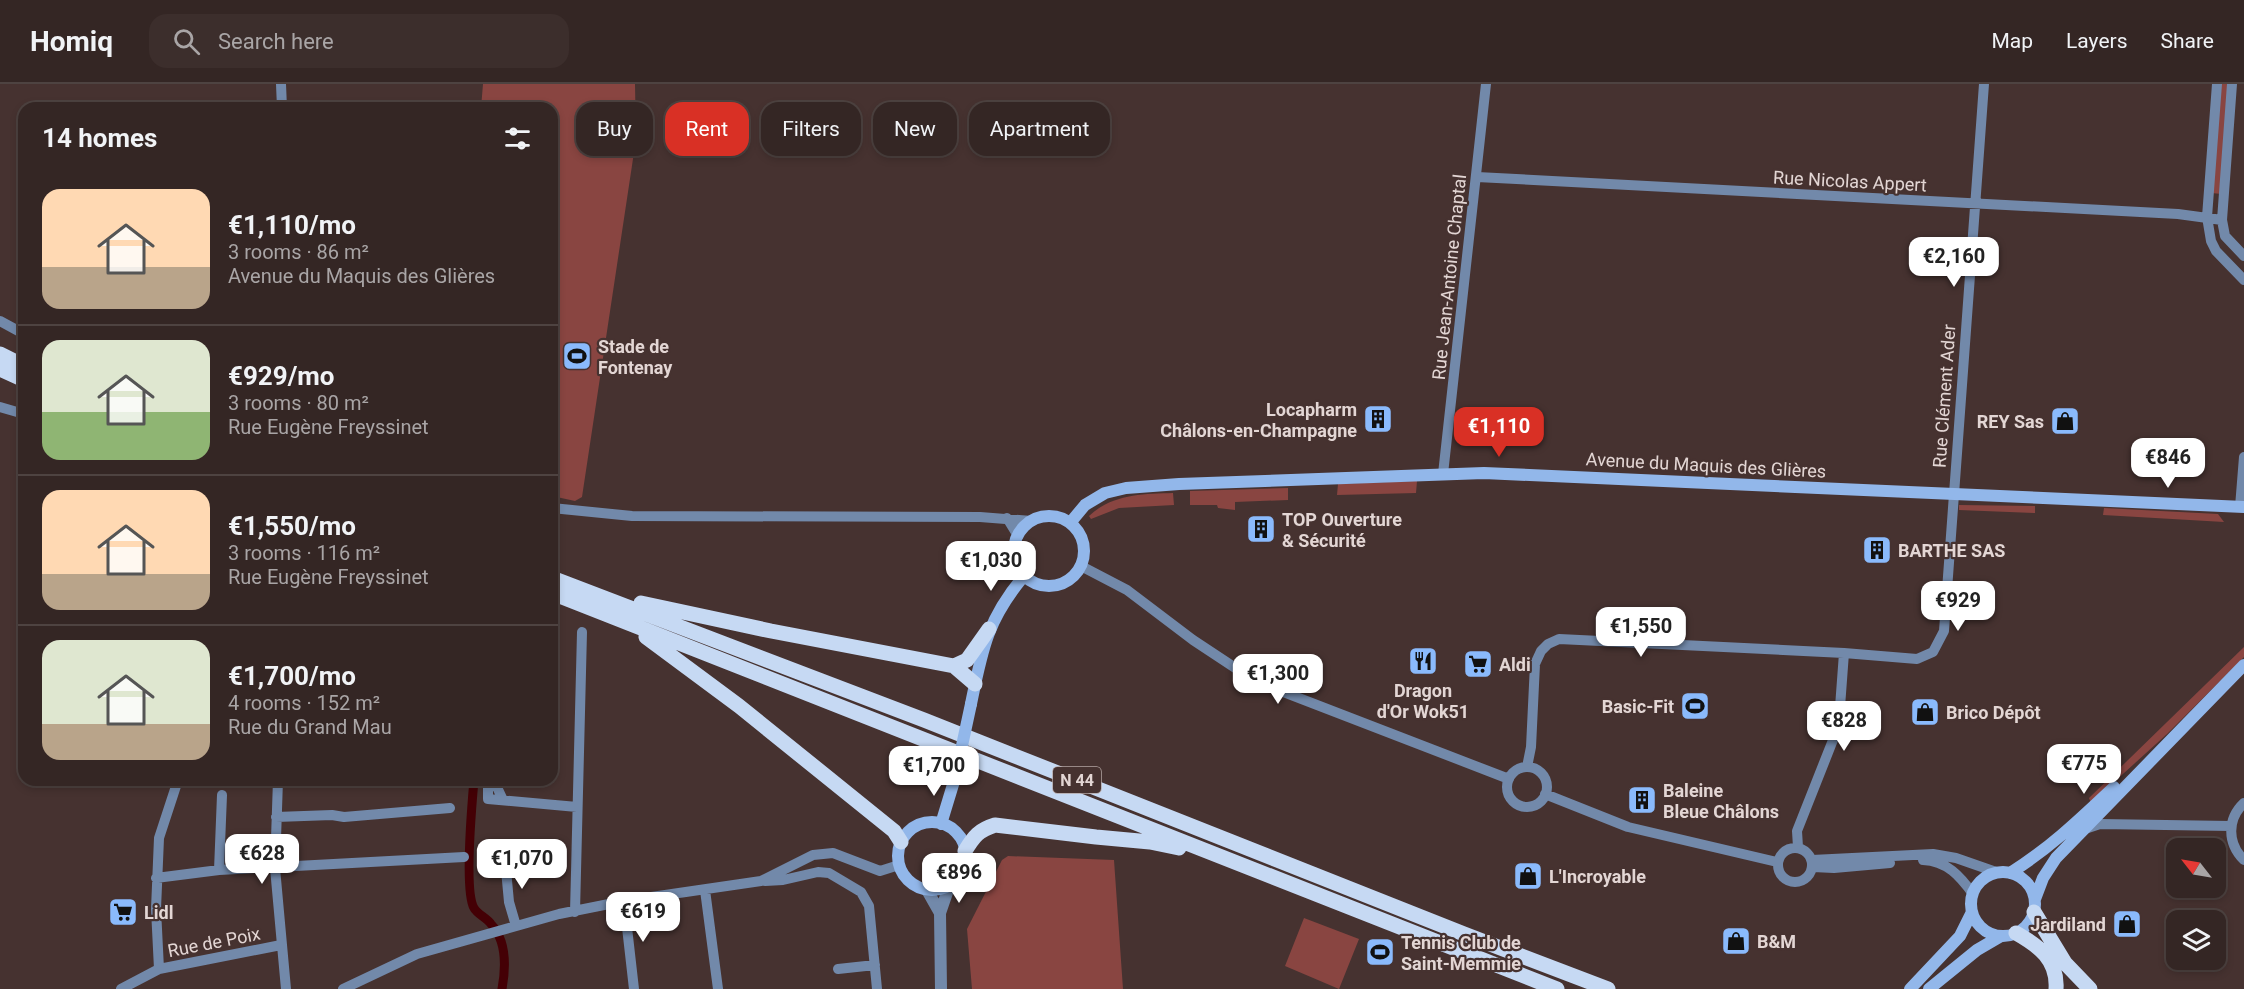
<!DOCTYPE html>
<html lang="en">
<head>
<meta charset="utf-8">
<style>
	:root { --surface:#342624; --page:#3c2e2c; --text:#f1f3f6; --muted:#a9a5a6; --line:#4e4341; --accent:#d93025 }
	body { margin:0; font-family:Roboto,sans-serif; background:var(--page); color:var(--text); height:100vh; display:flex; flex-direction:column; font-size:22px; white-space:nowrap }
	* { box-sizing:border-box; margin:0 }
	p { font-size:20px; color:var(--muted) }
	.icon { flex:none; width:33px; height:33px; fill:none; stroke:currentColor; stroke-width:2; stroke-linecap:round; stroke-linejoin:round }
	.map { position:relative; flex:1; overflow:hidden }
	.side { position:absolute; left:18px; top:18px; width:540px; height:684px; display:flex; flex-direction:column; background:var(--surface); border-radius:18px; box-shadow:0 3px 9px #0003,0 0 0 2px var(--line) }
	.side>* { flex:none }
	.top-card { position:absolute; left:576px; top:18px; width:570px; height:54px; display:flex; gap:12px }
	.needle { width:39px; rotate:301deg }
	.tools { position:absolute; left:2166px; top:754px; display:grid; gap:12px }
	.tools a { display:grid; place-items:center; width:60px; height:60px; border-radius:12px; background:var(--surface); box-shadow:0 3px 9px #0003,0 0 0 2px var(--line); font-size:30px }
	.price { position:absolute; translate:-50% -51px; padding:0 14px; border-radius:12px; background:#fff; color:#222; font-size:20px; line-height:39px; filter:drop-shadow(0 2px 3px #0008) }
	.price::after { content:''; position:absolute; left:50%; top:36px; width:18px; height:14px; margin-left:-9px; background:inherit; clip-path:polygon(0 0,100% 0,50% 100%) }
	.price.active { background:var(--accent); color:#fff }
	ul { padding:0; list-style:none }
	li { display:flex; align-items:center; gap:18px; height:150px; padding:0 24px }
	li+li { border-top:2px solid var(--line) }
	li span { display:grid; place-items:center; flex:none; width:168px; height:120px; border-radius:18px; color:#555 }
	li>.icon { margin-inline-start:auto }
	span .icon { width:72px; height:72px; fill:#fffc; stroke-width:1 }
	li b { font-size:26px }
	h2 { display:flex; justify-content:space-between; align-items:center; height:72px; padding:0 24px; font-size:26px }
	.pill { padding:0 21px; border-radius:18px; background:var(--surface); box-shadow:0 3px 9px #0003,0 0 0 2px var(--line); font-size:21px; line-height:54px }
	.pill.active { background:var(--accent); color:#fff }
	header { display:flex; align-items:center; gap:36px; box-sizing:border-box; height:84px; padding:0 30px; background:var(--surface); border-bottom:2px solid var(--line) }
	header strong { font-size:28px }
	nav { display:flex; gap:33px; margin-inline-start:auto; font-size:21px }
	.search { width:420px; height:54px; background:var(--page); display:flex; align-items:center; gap:15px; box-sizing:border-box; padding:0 21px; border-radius:18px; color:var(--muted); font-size:22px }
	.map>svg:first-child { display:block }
</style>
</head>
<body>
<header>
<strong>Homiq</strong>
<div class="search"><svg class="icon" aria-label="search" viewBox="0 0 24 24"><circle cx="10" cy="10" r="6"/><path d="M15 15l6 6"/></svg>Search here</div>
<nav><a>Map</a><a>Layers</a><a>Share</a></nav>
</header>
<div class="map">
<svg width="2244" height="905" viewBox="0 0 2244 905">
	<rect width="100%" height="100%" fill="#463230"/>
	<!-- green -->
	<path fill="#894541" d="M483,0H635L636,55L582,413L575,417L552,412V24H481Z
		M2220,0H2230L2222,110L2211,109Z
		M1417,397L1416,409L1337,411L1338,400Z
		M1288,404V416L1235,418V426L1218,424L1217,421H1190V407Z
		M1173,409L1174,421L1119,424L1091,435L1089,432C1112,410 1143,410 1173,409Z
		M1959,421L2035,422V429L1959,426Z
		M2104,424L2218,430L2224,438L2103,431Z
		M2244,563V573L2167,650L2091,719L2089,714Z
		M1008,772L1114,776L1123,905H972L967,845L1002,776Z
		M1304,834L1359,855L1339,905L1285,882Z"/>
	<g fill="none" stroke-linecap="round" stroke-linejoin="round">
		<!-- canal -->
		<path stroke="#440005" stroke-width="9" d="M474,696C472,719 464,807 474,824C477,830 487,834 491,840C507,857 506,883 502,905"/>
		<!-- minor -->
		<path stroke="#7289aa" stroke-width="10" d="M281,0L282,24
			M2217,0L2207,133L2211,157L2216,167L2244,196
			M2232,0L2222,136L2225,152L2244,172
			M1477,93L2178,130L2222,136
			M0,237L24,250
			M0,323L24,330
			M1443,390L1486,0
			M2240,423L2244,373
			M552,424L632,432L980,433L1032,437
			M1007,434L1018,452
			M1081,482L1127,506L1193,556L1255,597L1509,695
			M1527,683L1531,663L1535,580L1541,567L1548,560L1559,555L1844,569L1917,575L1933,568L1944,547L1984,0
			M1507 703a20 20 0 1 1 40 0a20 20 0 1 1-40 0Z
			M278,696L275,784L286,905
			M1545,710L1628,743L1777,778
			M503,716L496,701H488V715L577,723
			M2244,719C2227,735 2227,759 2244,776
			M276,733L332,731L344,733L450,724
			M2085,745L2100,740L2231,742
			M1798,763L1797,747L1833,656L1840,623L1844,569
			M1778 781a17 17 0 1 1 34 0a17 17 0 1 1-34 0Z
			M505,775L509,818L516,842
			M1812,776L1933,770L1956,774L1999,789
			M1923,776C1947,777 1960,792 1973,810
			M1813,783L1834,784L1890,779
			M219,786L222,711
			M156,794L219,786L464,773
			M765,797L783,796L818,788L829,789L861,808L869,822L877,905
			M705,806L718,905
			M624,817L634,905
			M575,828L582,548
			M159,885L156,825L159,754L178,696
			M838,885L875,881
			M121,905L159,885L281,861
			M343,905L417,870L559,830L624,817L761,797L813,771L833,769L880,787L899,781"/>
		<!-- tertiary -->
		<path stroke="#7289aa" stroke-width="12" d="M927,806L940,829
			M941,905L940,829L950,800"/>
		<!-- secondary -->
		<path stroke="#92b7ea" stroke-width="12" d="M1014 467a35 35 0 1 1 70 0a35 35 0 1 1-70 0Z
			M1070,439L1085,421L1105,409L1126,404L1179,400L1484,389L2244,423
			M971,620C982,566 987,536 1024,492
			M898 772a34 34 0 1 1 68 0a34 34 0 1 1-68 0Z
			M941,740L955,694
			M1971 820a32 32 0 1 1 64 0a32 32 0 1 1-64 0Z
			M2010,789C2049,765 2081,734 2114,703
			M2035,815L2043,794L2056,774L2244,581
			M1910,905L1960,852L1972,828
			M1929,905L1977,866L2001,852"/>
		<!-- primary -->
		<path stroke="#c6d9f3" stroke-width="15" d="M0,270L24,282
			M0,285L24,296
			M552,494L924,636L1464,850L1608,905
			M552,509L1557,905
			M641,519L771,547L954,582L975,600
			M646,553L739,622L894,747L901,758
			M954,582L967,576L989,545
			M965,767C974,752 979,746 995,741L1096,753L1150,758L1179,764
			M2034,828L2065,879L2090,905
			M2016,849C2039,862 2058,876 2056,905"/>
		<!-- secondary-bridge -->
		<path stroke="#92b7ea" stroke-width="12" d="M955,694L971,620"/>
	</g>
	<!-- icons -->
	<defs>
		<g id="stadium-square" transform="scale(1.5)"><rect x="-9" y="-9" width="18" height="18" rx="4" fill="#8abafc" stroke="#463230"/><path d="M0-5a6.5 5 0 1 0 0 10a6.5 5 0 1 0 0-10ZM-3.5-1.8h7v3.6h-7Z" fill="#111"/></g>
		<g id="building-square" transform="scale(1.5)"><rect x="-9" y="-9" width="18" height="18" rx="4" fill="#8abafc" stroke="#463230"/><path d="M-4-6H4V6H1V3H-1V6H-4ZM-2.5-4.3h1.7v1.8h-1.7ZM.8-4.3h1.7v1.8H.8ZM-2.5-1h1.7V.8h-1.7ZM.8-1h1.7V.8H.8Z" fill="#111"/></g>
		<g id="shop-square" transform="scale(1.5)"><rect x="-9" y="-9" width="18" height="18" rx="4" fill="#8abafc" stroke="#463230"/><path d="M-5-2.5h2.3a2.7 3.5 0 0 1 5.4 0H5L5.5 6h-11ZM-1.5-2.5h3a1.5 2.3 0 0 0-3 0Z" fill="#111"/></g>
		<g id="restaurant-square" transform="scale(1.5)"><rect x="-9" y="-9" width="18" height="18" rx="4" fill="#8abafc" stroke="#463230"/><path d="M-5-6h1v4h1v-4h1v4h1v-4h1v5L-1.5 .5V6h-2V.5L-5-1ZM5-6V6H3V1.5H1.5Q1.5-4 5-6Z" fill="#111"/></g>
		<g id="supermarket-square" transform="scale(1.5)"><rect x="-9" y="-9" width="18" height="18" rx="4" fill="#8abafc" stroke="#463230"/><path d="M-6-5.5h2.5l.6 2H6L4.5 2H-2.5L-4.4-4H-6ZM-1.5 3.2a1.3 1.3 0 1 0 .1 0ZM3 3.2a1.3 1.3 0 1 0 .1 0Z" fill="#111"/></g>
	</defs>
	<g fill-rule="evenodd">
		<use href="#stadium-square" x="577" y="272"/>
		<use href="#building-square" x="1378" y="335"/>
		<use href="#shop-square" x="2065" y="337"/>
		<use href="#building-square" x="1261" y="445"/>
		<use href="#building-square" x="1877" y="466"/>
		<use href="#restaurant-square" x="1423" y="577"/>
		<use href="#supermarket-square" x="1478" y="580"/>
		<use href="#stadium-square" x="1695" y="622"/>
		<use href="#shop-square" x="1925" y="628"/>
		<use href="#building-square" x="1642" y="716"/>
		<use href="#shop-square" x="1528" y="792"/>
		<use href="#supermarket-square" x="123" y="828"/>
		<use href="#shop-square" x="2127" y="840"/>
		<use href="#shop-square" x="1736" y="857"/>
		<use href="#stadium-square" x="1380" y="868"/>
	</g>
	<g text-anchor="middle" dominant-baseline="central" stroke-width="4.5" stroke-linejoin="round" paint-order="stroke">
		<!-- shield labels -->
		<rect fill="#463230" stroke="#b4a5a3" stroke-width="1.5" x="1053" y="683" width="48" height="26" rx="4.5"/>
		<g font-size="16" font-weight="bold" fill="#e3d6d4">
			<text x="1077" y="696">N 44</text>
		</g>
		<!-- street labels -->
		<g font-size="18" fill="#e3d6d4" stroke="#463230">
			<text transform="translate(1850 97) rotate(3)">Rue Nicolas Appert</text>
			<text transform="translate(1449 193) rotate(-84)">Rue Jean-Antoine Chaptal</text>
			<text transform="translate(1944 312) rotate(-86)">Rue Clément Ader</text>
			<text transform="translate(1706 381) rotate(3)">Avenue du Maquis des Glières</text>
			<text transform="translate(214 858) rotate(-11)">Rue de Poix</text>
		</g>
		<!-- poi labels -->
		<g font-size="18" font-weight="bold" fill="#e3d6d4" stroke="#463230" text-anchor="start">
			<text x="598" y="262">Stade de<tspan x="598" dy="21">Fontenay</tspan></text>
			<text x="1357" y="325" text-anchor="end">Locapharm<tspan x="1357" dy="21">Châlons-en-Champagne</tspan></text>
			<text x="2044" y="337" text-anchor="end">REY Sas</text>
			<text x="1282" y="435">TOP Ouverture<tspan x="1282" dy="21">&amp; Sécurité</tspan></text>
			<text x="1898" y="466">BARTHE SAS</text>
			<text x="1499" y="580">Aldi</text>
			<text x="1423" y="606" text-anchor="middle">Dragon<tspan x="1423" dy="21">d'Or Wok51</tspan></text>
			<text x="1674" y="622" text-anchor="end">Basic-Fit</text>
			<text x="1946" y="628">Brico Dépôt</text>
			<text x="1663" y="706">Baleine<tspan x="1663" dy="21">Bleue Châlons</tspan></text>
			<text x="1549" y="792">L'Incroyable</text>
			<text x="144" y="828">Lidl</text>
			<text x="2106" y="840" text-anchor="end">Jardiland</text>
			<text x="1757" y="857">B&amp;M</text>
			<text x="1401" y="858">Tennis Club de<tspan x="1401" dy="21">Saint-Memmie</tspan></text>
		</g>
	</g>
</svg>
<div class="tools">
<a><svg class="needle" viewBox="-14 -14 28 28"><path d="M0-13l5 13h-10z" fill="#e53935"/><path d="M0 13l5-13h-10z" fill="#a9a5a6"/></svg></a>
<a><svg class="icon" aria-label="layers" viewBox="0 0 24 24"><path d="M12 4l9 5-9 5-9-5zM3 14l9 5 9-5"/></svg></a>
</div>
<b class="price" style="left:1954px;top:204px">€2,160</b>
<b class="price active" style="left:1499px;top:374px">€1,110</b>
<b class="price" style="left:2168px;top:405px">€846</b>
<b class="price" style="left:991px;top:508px">€1,030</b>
<b class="price" style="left:1958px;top:548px">€929</b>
<b class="price" style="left:1641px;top:574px">€1,550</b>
<b class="price" style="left:1278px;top:621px">€1,300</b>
<b class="price" style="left:1844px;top:668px">€828</b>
<b class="price" style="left:2084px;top:711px">€775</b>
<b class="price" style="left:934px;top:713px">€1,700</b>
<b class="price" style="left:262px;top:801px">€628</b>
<b class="price" style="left:522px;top:806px">€1,070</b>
<b class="price" style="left:959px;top:820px">€896</b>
<b class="price" style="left:643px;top:859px">€619</b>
<div class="top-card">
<a class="pill">Buy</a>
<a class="pill active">Rent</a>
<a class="pill">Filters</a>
<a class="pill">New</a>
<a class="pill">Apartment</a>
</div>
<section class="side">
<h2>14 homes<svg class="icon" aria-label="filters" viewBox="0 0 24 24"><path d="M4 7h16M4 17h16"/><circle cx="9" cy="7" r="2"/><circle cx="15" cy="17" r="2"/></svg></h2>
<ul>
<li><span style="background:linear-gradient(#ffd9b3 65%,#b9a48a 0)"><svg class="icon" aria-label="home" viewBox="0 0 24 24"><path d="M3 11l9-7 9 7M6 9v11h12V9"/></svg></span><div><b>€1,110/mo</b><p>3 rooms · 86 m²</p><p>Avenue du Maquis des Glières</p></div></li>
<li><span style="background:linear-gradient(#dfe7d0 60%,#8fb573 0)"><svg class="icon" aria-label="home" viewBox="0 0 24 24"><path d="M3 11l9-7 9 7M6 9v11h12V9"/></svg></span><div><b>€929/mo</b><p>3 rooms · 80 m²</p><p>Rue Eugène Freyssinet</p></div></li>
<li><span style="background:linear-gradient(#ffd9b3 70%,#b9a48a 0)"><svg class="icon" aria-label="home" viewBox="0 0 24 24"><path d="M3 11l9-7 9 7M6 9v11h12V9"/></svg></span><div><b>€1,550/mo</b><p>3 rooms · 116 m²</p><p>Rue Eugène Freyssinet</p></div></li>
<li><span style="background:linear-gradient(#dfe7d0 70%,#b9a48a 0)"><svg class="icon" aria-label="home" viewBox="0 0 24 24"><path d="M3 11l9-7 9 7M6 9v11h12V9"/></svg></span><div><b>€1,700/mo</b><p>4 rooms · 152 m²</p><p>Rue du Grand Mau</p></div></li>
</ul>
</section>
</div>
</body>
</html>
